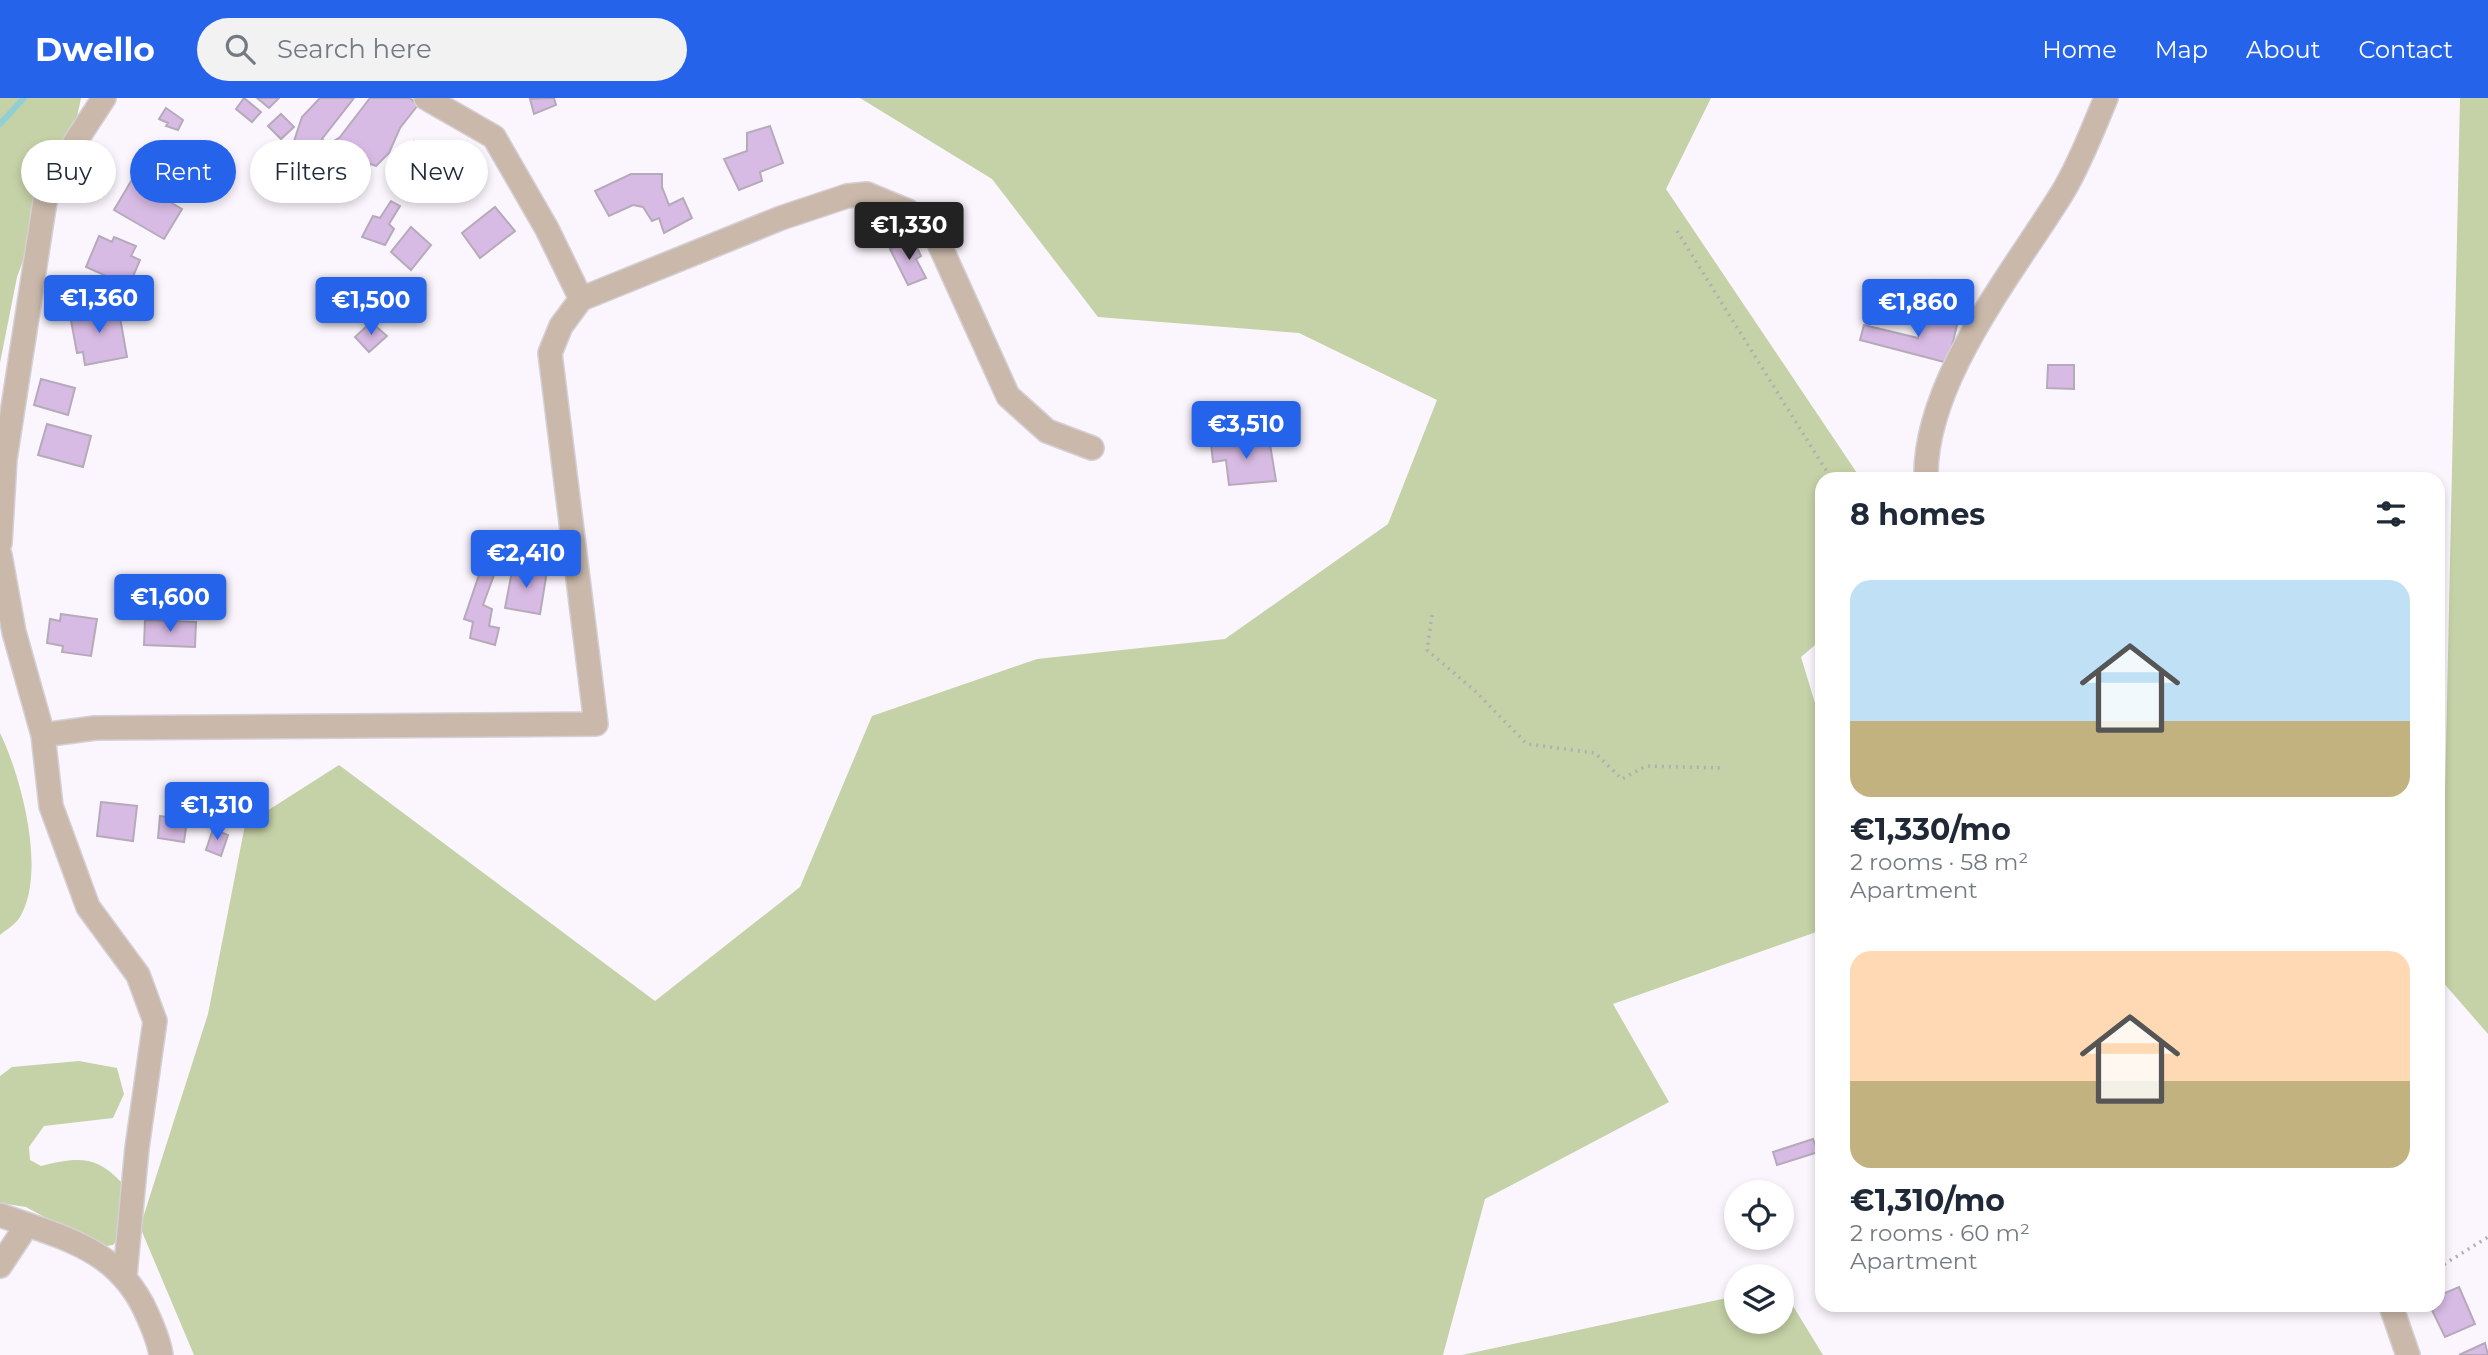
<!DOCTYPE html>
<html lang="en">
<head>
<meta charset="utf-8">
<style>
	:root { --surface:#fff; --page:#f2f2f3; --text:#1f2937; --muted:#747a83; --accent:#2563eb }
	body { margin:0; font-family:Montserrat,sans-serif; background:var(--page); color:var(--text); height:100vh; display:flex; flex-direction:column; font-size:26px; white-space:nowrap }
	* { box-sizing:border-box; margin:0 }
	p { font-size:23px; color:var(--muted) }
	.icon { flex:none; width:38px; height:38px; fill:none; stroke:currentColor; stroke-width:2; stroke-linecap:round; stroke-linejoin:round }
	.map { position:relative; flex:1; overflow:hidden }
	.drawer { position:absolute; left:1815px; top:374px; width:630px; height:840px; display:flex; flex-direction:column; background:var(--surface); border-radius:21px; box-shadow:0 4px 10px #0003 }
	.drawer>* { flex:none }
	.banner { position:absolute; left:21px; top:42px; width:665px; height:63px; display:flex; gap:14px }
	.tools { position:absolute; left:1724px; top:1082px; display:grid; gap:14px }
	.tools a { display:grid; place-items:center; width:70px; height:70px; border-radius:50%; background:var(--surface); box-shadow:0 4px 10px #0003; font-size:35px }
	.price { position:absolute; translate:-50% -60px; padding:0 16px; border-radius:7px; background:var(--accent); color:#fff; font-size:23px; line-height:46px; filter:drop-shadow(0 2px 4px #0008) }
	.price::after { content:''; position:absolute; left:50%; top:42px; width:21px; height:16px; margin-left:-10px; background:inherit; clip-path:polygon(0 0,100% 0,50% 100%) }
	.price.active { background:#222; color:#fff }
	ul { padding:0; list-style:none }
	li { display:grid; align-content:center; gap:14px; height:371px; padding:0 35px }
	li span { display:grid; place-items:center; height:217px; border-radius:21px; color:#555 }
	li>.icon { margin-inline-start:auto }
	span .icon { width:126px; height:126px; fill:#fffc; stroke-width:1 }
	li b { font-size:30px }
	h2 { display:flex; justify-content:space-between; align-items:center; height:84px; padding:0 35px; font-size:30px }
	.tag { padding:0 24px; border-radius:32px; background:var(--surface); box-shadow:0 4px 10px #0003; font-size:24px; line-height:63px }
	.tag.active { background:var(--accent); color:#fff }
	header { display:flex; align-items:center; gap:42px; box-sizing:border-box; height:98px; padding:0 35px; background:var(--accent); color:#fff }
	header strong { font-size:33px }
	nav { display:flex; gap:38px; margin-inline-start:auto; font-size:24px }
	.search { width:490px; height:63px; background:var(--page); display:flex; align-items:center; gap:18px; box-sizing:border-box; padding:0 24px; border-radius:38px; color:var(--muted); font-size:26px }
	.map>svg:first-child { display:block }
</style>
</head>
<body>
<header>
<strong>Dwello</strong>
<div class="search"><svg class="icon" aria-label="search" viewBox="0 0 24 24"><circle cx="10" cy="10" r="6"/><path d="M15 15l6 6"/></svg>Search here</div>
<nav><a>Home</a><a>Map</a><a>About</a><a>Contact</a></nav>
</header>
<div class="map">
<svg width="2488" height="1257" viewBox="0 0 2488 1257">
	<rect width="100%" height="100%" fill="#fbf6fd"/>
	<!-- green -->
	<path fill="#c5d1a6" d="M0,0H81L70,52L45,103L17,179L0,265Z
		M860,0H1711L1666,91L1861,381L1822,382V541L1801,559L1822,628V832L1613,906L1669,1004L1485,1101L1443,1257H194L140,1129L208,916L245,727L339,667L655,903L800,789L872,618L1037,561L1225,541L1388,426L1437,302L1299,235L1098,219L992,81Z
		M2460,0H2488V936L2441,882Z
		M0,635C21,678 47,774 20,819C16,826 6,832 0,837Z
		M79,963L117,970L124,996L113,1020L44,1028L29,1049L30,1062L41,1068C75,1060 95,1056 121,1084L122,1137L113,1147L100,1149L26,1109L0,1105V978L12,969Z
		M1782,1190L1823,1257H1462L1736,1198V1223H1782Z"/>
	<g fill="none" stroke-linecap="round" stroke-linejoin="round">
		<!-- stream -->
		<path stroke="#91cfd5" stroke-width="6" d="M0,26L24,0"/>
	</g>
	<!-- building -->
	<path fill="#d8bbe4" stroke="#b5aaba" stroke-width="2" d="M244,0L261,14L252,24L236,11Z
		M257,0H279L269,10Z
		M320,0H354L322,41L328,47L340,39L370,0H410L418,7L400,30L389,55L376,68L371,66L352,85L328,66L321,87L283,76L302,19Z
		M554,0L556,7L534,16L530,1Z
		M166,10L183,22L178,32L166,28L168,25L159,21Z
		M281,16L294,29L281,41L268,28Z
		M770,28L783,65L760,74L762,83L739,92L724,61L747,53V35Z
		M414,43L424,50L429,43L453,56L436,92L399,73Z
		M631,76H662V89L669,107L683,100L692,120L664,135L659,120L652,123L643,109L633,107L609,118L595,93Z
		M134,78L150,87L148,91L182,111L164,141L114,112Z
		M391,103L400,108L389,126L394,131L385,147L362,139L373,118L380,120Z
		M495,109L515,133L480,160L462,135Z
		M411,129L431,147L411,172L391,154Z
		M99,138L112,144L114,139L136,148L131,158L140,162L129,188L86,169Z
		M913,141L921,158L916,161L926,180L908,187L890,151Z
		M1935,182L1954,185L1951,202L1932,198Z
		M118,208L127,259L85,267L83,254L77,255L70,217Z
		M1926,216L1957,227L1948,265L1860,242L1864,227L1918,240Z
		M371,224L387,238L369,254L355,239Z
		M2048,267H2074V291L2047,290Z
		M41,281L75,290L68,317L34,307Z
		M47,326L91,338L83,369L38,357Z
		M1269,340L1276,383L1229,387L1226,362L1213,364L1211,345Z
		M513,468L547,473L540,516L505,510Z
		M480,474L494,477L483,507L492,511L489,528L499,530L495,547L470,540L473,524L464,521Z
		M61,516L97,521L91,558L62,554L63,548L47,545L50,521L60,523Z
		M145,522L196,524L195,549L144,547Z
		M101,704L137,708L133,743L97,738Z
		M160,718L187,722L184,744L158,740Z
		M213,731L228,737L221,758L206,752Z
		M1813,1041L1818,1054L1777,1067L1773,1054Z
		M2459,1189L2475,1226L2445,1239L2430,1208H2438V1198Z
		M2485,1245L2488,1257H2459Z"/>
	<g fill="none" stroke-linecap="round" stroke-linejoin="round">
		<!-- street casing -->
		<g stroke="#d5d0d7" stroke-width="26">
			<path id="street" d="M426,0L494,39L547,131L581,201
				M1926,382C1923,283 2014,174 2064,92C2081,63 2093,31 2106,0
				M0,445L5,361L45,103L70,52L104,0
				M0,457L14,534L43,637L51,708L88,809L138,877L155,923L137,1050L125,1177
				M43,637L95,630L596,626L550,255L561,228L581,201L781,120L847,98L867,96L908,113L937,141L1008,298L1047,333L1092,350
				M0,1117C63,1140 118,1150 147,1216C153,1230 159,1242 161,1257
				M0,1168L27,1127
				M2391,1208L2408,1257"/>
		</g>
		<!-- path -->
		<path stroke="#b2aeb4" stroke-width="3.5" stroke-dasharray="2 5" stroke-linecap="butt" d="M1677,133L1832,382
			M1432,517L1427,552L1474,592L1527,646L1595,655L1622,681L1646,668L1723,670
			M2438,1170L2488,1139"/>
		<!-- street -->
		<use href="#street" stroke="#cab9aa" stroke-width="23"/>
	</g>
</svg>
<div class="tools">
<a><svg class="icon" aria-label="locate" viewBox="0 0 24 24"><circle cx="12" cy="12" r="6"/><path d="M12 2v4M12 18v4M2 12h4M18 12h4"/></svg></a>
<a><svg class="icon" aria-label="layers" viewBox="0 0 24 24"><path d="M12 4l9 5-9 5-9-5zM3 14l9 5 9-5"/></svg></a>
</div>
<b class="price active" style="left:909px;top:164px">€1,330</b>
<b class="price" style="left:99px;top:237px">€1,360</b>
<b class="price" style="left:371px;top:239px">€1,500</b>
<b class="price" style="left:1918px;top:241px">€1,860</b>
<b class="price" style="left:1246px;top:363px">€3,510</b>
<b class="price" style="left:526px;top:492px">€2,410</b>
<b class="price" style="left:170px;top:536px">€1,600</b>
<b class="price" style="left:217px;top:744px">€1,310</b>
<div class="banner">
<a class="tag">Buy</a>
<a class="tag active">Rent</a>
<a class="tag">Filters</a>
<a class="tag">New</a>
</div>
<section class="drawer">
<h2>8 homes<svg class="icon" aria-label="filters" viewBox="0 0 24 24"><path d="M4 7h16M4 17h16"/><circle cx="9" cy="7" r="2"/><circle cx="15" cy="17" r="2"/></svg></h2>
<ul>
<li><span style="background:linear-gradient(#bfe0f5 65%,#c2b280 0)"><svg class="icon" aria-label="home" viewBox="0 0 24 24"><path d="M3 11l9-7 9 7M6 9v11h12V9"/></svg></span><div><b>€1,330/mo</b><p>2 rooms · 58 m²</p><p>Apartment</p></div></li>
<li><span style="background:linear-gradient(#ffd9b3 60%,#c2b280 0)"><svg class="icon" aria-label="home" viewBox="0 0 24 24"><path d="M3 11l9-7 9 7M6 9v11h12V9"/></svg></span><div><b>€1,310/mo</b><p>2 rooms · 60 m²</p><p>Apartment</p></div></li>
</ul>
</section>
</div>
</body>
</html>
